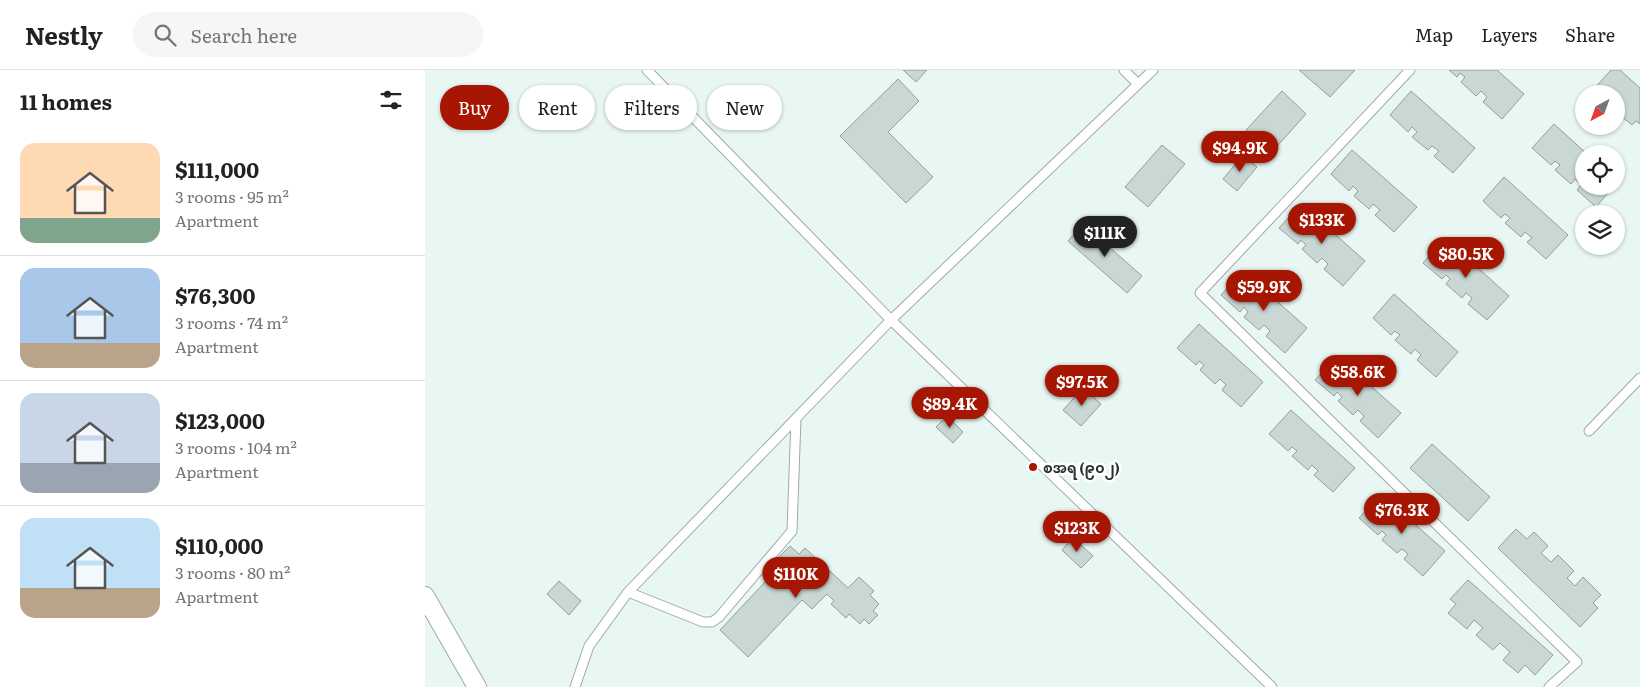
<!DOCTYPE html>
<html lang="en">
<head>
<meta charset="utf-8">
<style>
	:root { --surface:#fff; --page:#f6f6f6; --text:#222; --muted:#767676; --line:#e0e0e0; --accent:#a71602 }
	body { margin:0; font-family:Literata,"Noto Sans Myanmar",serif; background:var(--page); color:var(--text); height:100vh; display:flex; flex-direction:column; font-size:19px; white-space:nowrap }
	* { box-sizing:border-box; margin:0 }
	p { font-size:16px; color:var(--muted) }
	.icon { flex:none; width:28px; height:28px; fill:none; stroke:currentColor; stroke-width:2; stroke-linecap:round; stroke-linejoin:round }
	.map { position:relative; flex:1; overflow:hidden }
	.sheet { display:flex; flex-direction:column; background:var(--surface); width:425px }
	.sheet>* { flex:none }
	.banner { position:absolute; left:15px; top:15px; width:475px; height:45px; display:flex; gap:10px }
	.needle { width:32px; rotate:221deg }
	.buttons { position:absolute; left:1150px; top:15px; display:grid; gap:10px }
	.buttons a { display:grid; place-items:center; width:50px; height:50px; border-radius:50%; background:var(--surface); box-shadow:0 1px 4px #0004; font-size:25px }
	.price { position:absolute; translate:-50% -42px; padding:0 11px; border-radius:18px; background:var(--accent); color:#fff; font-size:16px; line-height:32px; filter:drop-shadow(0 1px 2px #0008) }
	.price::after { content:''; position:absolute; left:50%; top:30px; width:15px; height:11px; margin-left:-8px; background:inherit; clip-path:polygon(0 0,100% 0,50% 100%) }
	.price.selected { background:#222; color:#fff }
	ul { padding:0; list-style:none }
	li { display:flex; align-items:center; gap:15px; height:125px; padding:0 20px }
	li+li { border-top:1px solid var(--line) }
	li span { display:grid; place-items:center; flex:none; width:140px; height:100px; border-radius:15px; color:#555 }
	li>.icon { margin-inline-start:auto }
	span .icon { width:60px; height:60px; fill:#fffc; stroke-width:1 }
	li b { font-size:21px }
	h2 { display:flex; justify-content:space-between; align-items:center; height:60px; padding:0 20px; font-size:21px }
	.tag { padding:0 18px; border-radius:22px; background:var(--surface); box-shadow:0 1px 4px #0004; font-size:18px; line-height:45px }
	.tag.selected { background:var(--accent); color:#fff }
	header { display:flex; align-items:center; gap:30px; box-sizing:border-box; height:70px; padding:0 25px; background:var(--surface); border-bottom:1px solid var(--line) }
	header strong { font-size:24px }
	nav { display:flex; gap:28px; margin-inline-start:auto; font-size:18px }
	.search { width:350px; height:45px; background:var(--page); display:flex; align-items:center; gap:12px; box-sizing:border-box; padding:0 18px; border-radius:28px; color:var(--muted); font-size:19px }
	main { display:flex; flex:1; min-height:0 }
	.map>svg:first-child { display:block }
</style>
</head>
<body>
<header>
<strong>Nestly</strong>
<div class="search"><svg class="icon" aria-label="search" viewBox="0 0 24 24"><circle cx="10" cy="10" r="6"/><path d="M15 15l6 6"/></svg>Search here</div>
<nav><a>Map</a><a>Layers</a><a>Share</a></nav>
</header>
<main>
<section class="sheet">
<h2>11 homes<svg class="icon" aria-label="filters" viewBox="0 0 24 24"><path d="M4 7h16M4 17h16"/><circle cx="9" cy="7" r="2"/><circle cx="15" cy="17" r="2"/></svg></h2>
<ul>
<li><span style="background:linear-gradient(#ffd9b3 75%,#7fa58c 0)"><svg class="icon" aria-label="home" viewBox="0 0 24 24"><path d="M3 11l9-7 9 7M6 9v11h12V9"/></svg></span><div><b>$111,000</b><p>3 rooms · 95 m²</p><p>Apartment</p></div></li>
<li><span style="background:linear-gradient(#a9c7e8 75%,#b9a48a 0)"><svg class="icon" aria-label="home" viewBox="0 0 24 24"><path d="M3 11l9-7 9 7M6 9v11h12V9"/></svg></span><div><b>$76,300</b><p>3 rooms · 74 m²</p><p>Apartment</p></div></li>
<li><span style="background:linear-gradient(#c9d6e8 70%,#9aa5b1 0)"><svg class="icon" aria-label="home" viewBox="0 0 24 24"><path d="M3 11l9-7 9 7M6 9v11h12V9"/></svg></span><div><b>$123,000</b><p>3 rooms · 104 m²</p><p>Apartment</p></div></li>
<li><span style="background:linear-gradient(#bfe0f5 70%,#b9a48a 0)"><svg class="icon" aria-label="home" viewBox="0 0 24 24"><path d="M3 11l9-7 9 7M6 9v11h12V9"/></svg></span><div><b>$110,000</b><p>3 rooms · 80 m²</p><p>Apartment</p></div></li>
</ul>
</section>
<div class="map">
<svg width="1215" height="617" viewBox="0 0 1215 617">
	<rect width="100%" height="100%" fill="#e8f7f4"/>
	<!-- building -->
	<path fill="#c9d8d4" stroke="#929f9c" d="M478,0H502L491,12Z
		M874,0H930L905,27Z
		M1024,0H1072L1099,24L1077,49L1058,32L1062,27L1056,21L1051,26L1036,12L1040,7L1035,3L1032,7Z
		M1186,0H1195L1215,18V54L1211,51L1207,55L1191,42L1196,37L1191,33V24H1173L1168,20Z
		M473,9L494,31L463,62L508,107L481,133L415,66Z
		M857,21L881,44L846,83L821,60Z
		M986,21L1050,78L1028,103L1009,86L1014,81L1007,76L1003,80L987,67L992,62L987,57L983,62L965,45Z
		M1129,54L1162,84H1159V116H1189L1171,137L1152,120L1156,115L1150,109L1146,114L1130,100L1135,95L1130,91L1126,95L1107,78Z
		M737,75L760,94L723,137L700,117Z
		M927,80L992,137L969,162L950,145L955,140L948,134L944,139L929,126L933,121L928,116L924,121L906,104Z
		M818,85L832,97L812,121L798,109Z
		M1079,107L1143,165L1121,189L1102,172L1107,168L1100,162L1096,167L1080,153L1085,148L1080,144L1076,148L1058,131Z
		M876,134L940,191L918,216L899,199L903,194L897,188L892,193L877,179L881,175L876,170L873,174L854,158Z
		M658,154L717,206L702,223L643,171Z
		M1020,168L1084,226L1062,250L1043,234L1047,228L1041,223L1037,228L1021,214L1025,209L1021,205L1017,209L998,193Z
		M818,201L882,258L860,283L841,266L845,261L839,255L834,260L819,247L823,242L819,237L815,242L796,225Z
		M969,224L1033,282L1011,307L992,290L996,285L990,279L986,284L970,270L975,265L970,261L966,265L948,248Z
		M774,254L838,312L816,337L797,320L801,315L795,309L790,314L775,300L779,295L774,291L771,295L752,278Z
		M912,286L976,343L953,368L935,351L939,346L933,340L928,345L913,331L917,327L912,322L909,326L890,310Z
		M658,318L676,334L656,356L638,340Z
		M866,340L930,398L908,422L889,405L893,401L887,395L883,400L867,386L872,381L867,377L863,381L844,364Z
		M522,346L538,362L528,373L511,357Z
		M1007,374L1065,427L1043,451L985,398Z
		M956,424L1020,481L998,506L979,489L983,484L977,479L972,483L957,470L961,465L957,461L953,465L934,448Z
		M1091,459L1102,469L1109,462L1123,476L1116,483L1126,492L1133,485L1149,501L1142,508L1150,516L1158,507L1176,525L1168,533L1173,538L1155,557L1073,478Z
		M648,468L668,486L656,498L637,480Z
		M365,476L374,484L380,478L423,518L434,507L449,521L445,525L454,534L448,541L453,545L444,554L439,549L435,554L424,544L421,548L406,534L409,531L402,524L387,539L377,530L323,587L295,560L355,496L350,491Z
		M1043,510L1128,585L1110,605L1100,595L1093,603L1078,590L1085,582L1075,573L1068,580L1051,565L1058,558L1049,550L1042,559L1023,543L1031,534L1025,529Z
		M134,511L156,531L144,545L122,524Z"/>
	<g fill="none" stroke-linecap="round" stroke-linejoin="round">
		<!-- service casing -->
		<g stroke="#9daba8" stroke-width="11">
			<path id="service" d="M222,0L466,250L847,617
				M699,0L713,14
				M985,0L775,223L1152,592L1124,617
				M1164,361L1215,308
				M203,522L278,552H287L294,547L367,461L371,348
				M150,617L164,576L203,522L466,250L728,0"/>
		</g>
		<!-- minor casing -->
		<g stroke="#9daba8" stroke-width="20">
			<path id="minor" d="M0,526L52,617"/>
		</g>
		<!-- service -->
		<use href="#service" stroke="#fff" stroke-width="9"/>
		<!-- minor -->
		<use href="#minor" stroke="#fff" stroke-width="18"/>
	</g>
	<!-- markers -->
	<circle fill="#a71602" stroke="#fff" stroke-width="2" cx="608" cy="397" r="5"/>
	<g text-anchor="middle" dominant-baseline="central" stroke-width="5" stroke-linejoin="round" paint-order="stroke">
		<!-- poi labels -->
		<g font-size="14" font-weight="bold" fill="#2c3231" stroke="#fff" text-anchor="start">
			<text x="618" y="397">စအရ (၉၀၂)</text>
		</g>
	</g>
</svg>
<div class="buttons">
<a><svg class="needle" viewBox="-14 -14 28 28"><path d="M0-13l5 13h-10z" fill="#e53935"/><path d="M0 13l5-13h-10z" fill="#767676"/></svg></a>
<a><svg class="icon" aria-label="locate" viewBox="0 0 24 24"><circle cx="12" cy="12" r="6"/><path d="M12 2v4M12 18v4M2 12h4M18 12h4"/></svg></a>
<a><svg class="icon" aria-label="layers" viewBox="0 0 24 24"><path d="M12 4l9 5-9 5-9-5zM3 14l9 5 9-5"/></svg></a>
</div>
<b class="price" style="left:815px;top:103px">$94.9K</b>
<b class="price" style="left:897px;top:175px">$133K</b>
<b class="price selected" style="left:680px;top:188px">$111K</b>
<b class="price" style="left:1041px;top:209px">$80.5K</b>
<b class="price" style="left:839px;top:242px">$59.9K</b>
<b class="price" style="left:933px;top:327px">$58.6K</b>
<b class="price" style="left:657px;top:337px">$97.5K</b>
<b class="price" style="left:525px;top:359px">$89.4K</b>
<b class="price" style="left:977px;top:465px">$76.3K</b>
<b class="price" style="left:652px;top:483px">$123K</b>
<b class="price" style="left:371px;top:529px">$110K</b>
<div class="banner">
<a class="tag selected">Buy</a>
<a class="tag">Rent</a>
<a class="tag">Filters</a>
<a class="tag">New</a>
</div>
</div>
</main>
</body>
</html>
